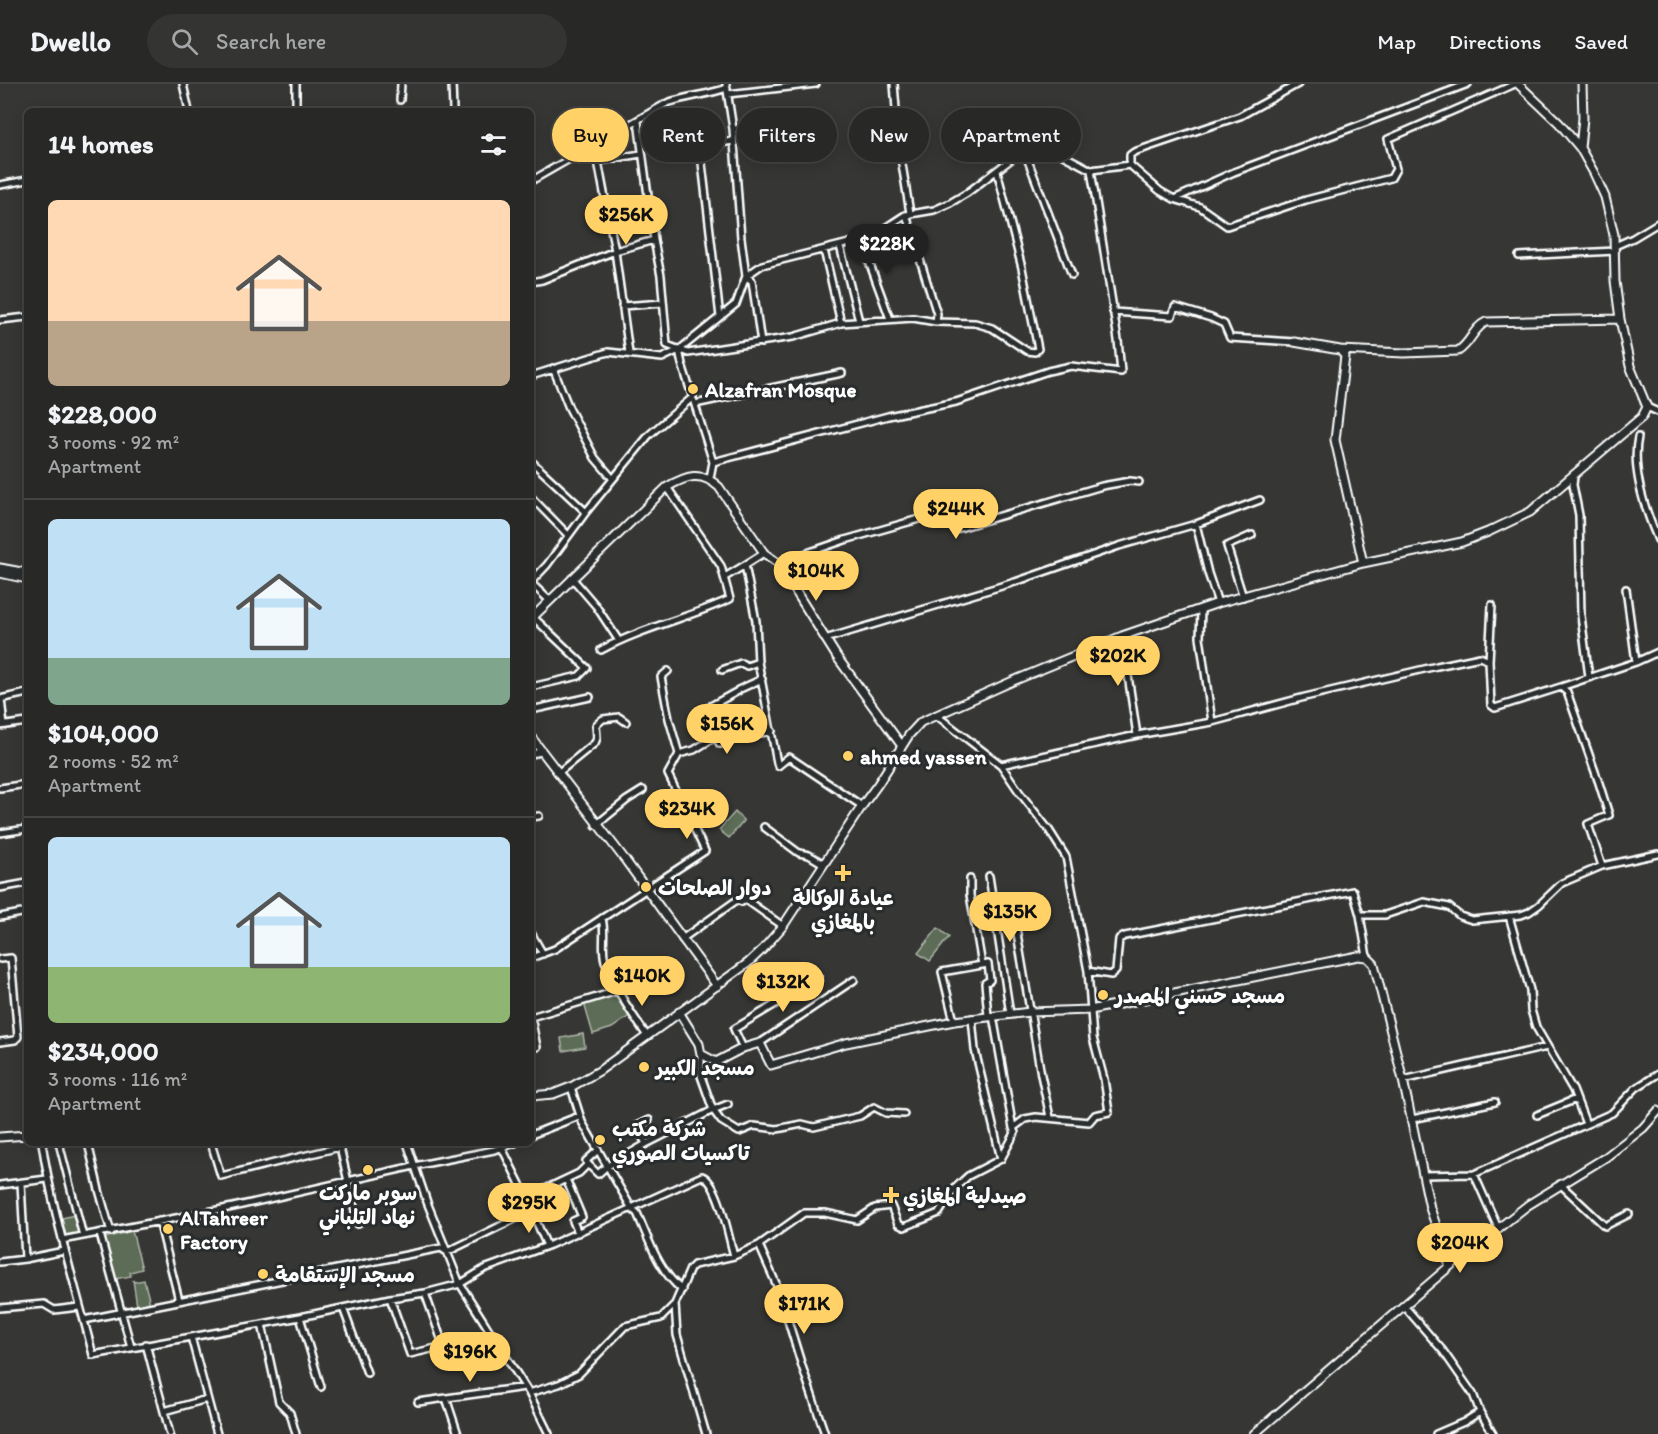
<!DOCTYPE html>
<html lang="en">
<head>
<meta charset="utf-8">
<style>
	:root { --surface:#282827; --page:#343433; --text:#f1f3f6; --muted:#a5a6a7; --line:#444; --accent:#ffd166 }
	body { margin:0; font-family:Itim,"Playpen Sans Arabic",sans-serif; background:var(--page); color:var(--text); height:100vh; display:flex; flex-direction:column; font-size:22px; white-space:nowrap }
	* { box-sizing:border-box; margin:0 }
	p { font-size:20px; color:var(--muted) }
	.icon { flex:none; width:33px; height:33px; fill:none; stroke:currentColor; stroke-width:2; stroke-linecap:round; stroke-linejoin:round }
	.map { position:relative; flex:1; overflow:hidden }
	.panel { position:absolute; left:24px; top:24px; width:510px; height:1038px; display:flex; flex-direction:column; background:var(--surface); border-radius:9px; box-shadow:0 3px 15px #0003,0 0 0 2px var(--line) }
	.panel>* { flex:none }
	.guide { position:absolute; left:552px; top:24px; width:570px; height:54px; display:flex; gap:12px }
	.price { position:absolute; translate:-50% -51px; padding:0 14px; border-radius:21px; background:var(--accent); color:#111; font-size:20px; line-height:39px; filter:drop-shadow(0 2px 3px #0008) }
	.price::after { content:''; position:absolute; left:50%; top:36px; width:18px; height:14px; margin-left:-9px; background:inherit; clip-path:polygon(0 0,100% 0,50% 100%) }
	.price.on { background:#222; color:#fff }
	ul { padding:0; list-style:none }
	li { display:grid; align-content:center; gap:12px; height:318px; padding:0 24px }
	li+li { border-top:2px solid var(--line) }
	li span { display:grid; place-items:center; height:186px; border-radius:9px; color:#555 }
	li>.icon { margin-inline-start:auto }
	span .icon { width:108px; height:108px; fill:#fffc; stroke-width:1 }
	li b { font-size:26px }
	h2 { display:flex; justify-content:space-between; align-items:center; height:72px; padding:0 24px; font-size:26px }
	.tag { padding:0 21px; border-radius:27px; background:var(--surface); box-shadow:0 3px 15px #0003,0 0 0 2px var(--line); font-size:21px; line-height:54px }
	.tag.on { background:var(--accent); color:#111 }
	header { display:flex; align-items:center; gap:36px; box-sizing:border-box; height:84px; padding:0 30px; background:var(--surface); border-bottom:2px solid var(--line) }
	header strong { font-size:28px }
	nav { display:flex; gap:33px; margin-inline-start:auto; font-size:21px }
	.search { width:420px; height:54px; background:var(--page); display:flex; align-items:center; gap:15px; box-sizing:border-box; padding:0 21px; border-radius:33px; color:var(--muted); font-size:22px }
	.map>svg:first-child { display:block }
</style>
</head>
<body>
<header>
<strong>Dwello</strong>
<div class="search"><svg class="icon" aria-label="search" viewBox="0 0 24 24"><circle cx="10" cy="10" r="6"/><path d="M15 15l6 6"/></svg>Search here</div>
<nav><a>Map</a><a>Directions</a><a>Saved</a></nav>
</header>
<div class="map">
<svg width="1658" height="1350" viewBox="0 0 1658 1350">
	<rect width="100%" height="100%" fill="#363634"/>
	<filter id="ink" filterUnits="userSpaceOnUse"><feTurbulence type="fractalNoise" baseFrequency=".0167" numOctaves="2"/><feDisplacementMap in="SourceGraphic" scale="12" xChannelSelector="R" yChannelSelector="G"/><feConvolveMatrix kernelMatrix="1 2 1 2 8 2 1 2 1" color-interpolation-filters="sRGB"/></filter>
	<g filter="url(#ink)">
		<!-- green -->
		<path fill="#5c6c56" stroke="#aeb6aa" stroke-width="1.5" d="M735,728L744,737L729,754L719,746Z
			M938,844L949,853L930,877L918,869Z
			M617,908L631,931L612,944L593,950L584,919Z
			M583,950L585,963L563,967L561,954Z
			M75,1131L79,1149L66,1152L62,1134Z
			M132,1147L142,1185L130,1188L131,1192L115,1195L104,1154Z
			M133,1196L134,1198L144,1196L149,1215V1220L137,1222Z"/>
		<g fill="none" stroke-linecap="round" stroke-linejoin="round">
			<!-- minor casing -->
			<g stroke="#fff" stroke-width="10">
				<path id="minor" d="M183,0L189,27
					M296,0V19
					M452,0L453,26
					M894,0L899,62L910,129L907,134L937,230L936,238
					M728,10L816,0
					M400,16L401,0
					M638,37L654,156L661,192L667,261L688,269L793,253L841,239L913,234L936,238L975,239L992,244L1027,267L1035,268L1038,265L1022,184L997,87
					M733,45L759,44L799,38
					M593,63L598,77L615,167L629,269
					M1024,66L1072,191
					M598,77L641,70
					M1130,81V71L1134,68L1240,32L1298,0
					M531,97L667,19C687,12 707,11 727,4
					M0,101L27,96
					M1174,115L1234,88L1468,0
					M608,130L650,123
					M861,156L890,235
					M840,162L859,237
					M1615,162L1633,154L1658,139
					M824,166L841,239
					M1519,172L1615,167
					M531,198L542,196L615,167L654,156
					M622,222L663,219
					M1113,228L1172,232L1175,223L1211,234L1224,240L1230,254L1294,258
					M720,233L700,62L733,57
					M0,236L27,233
					M761,259L752,197L746,192L762,181L861,156L879,148L905,131L934,126L950,119L967,109L1030,61L1042,60L1091,86L1130,81L1160,107L1174,115L1200,123L1227,142L1306,116L1391,94L1396,85L1388,55L1515,0
					M553,284L569,324L595,374L613,395
					M531,292L608,268L662,274L679,266
					M695,320L842,289
					M1647,323L1658,328
					M1638,353C1631,386 1645,426 1658,456
					M531,377L586,428
					M713,378L888,332L956,318L1048,287L1071,282L1121,288L1118,256L1091,86
					M1574,392L1573,401L1579,431L1581,532L1589,593
					M710,394L713,378L682,280L679,266L736,220L746,192L741,154L733,45L726,0
					M531,413L568,451
					M1196,440L1208,489L1218,519
					M764,469L745,481L756,537L758,578L777,679L778,682L789,673L862,722
					M778,479L845,456L940,429L951,442L956,445L1102,402L1130,397L1139,398
					M725,493L745,481
					M572,494L596,522L619,557
					M531,498L547,481L586,428L649,351L693,313
					M531,499L549,516
					M1626,505L1636,578
					M1243,513L1227,462L1252,451
					M1492,521L1489,577L1491,621L1495,624L1561,603L1567,608L1599,699L1609,731L1588,740L1602,782
					M1201,526L1200,553L1212,638
					M1122,552L1137,651
					M825,555L1015,498L1119,462L1196,440L1260,416
					M601,566C642,544 688,534 730,515L721,482L667,403
					M722,586L741,579L747,582L758,578
					M531,603L579,592L587,584L533,533
					M1561,603L1636,578L1658,568
					M0,615L27,609
					M1,615L4,641
					M531,626L590,613
					M0,642L27,638
					M715,653L709,631V623L738,607V606L762,595
					M531,670L541,668
					M679,670L694,666L715,653L720,660L748,651L772,647
					M1001,681L1137,651L1212,638L1305,613L1437,582L1480,573L1489,577
					M558,689L595,659L597,654L596,641L603,635L619,633L626,638
					M0,704L27,700
					M531,733L539,732
					M596,741L627,716L643,706
					M764,743L799,769L809,771L824,780
					M0,749L27,745
					M989,792L1010,930
					M970,795V811L982,881L988,880L990,896L985,899L988,932
					M0,804L27,799
					M1012,820L1041,991L1050,1033
					M1360,831L1367,873
					M1509,832L1530,906L1531,926L1536,943L1573,1006L1586,1040
					M0,833L27,828
					M602,834C606,850 601,862 605,877C614,905 631,928 647,952
					M531,849L543,870
					M682,855L737,816L742,818L745,815L783,842
					M531,874L555,865L705,767L668,690L679,670L669,635L661,593L668,587
					M0,875L11,874L18,953L15,956L0,958
					M1088,887L1111,891L1116,887L1119,855L1125,852L1353,807L1360,831H1385L1424,818L1449,823L1460,832L1472,836L1521,831L1529,828L1539,821L1562,799L1602,782L1658,770
					M993,932L1013,1044
					M972,934L975,966L1001,1075
					M954,937L942,888L982,881
					M760,959L854,896
					M537,963L531,933L617,907
					M743,964L734,945L819,894
					M1403,996L1547,963
					M571,1003L582,1038L632,1125L637,1129C649,1156 658,1186 682,1206
					M728,1020L713,1026L721,1037L739,1048L754,1042L777,1045L802,1040L814,1043L860,1032L874,1023L886,1029L904,1030
					M1537,1031L1576,1015
					M1412,1035L1495,1018
					M531,1051L579,1032
					M42,1059C53,1131 75,1200 93,1271L300,1233L390,1214L425,1209L460,1200L484,1185L550,1161L702,1092C719,1098 729,1155 734,1172
					M59,1059L83,1152
					M88,1059L99,1106L111,1148
					M211,1059L221,1092L340,1063
					M339,1059L358,1140
					M407,1059L427,1118L460,1200L529,1309L549,1350
					M646,1060L637,1042L649,1036
					M502,1064L520,1100L547,1162
					M588,1080L586,1077L597,1067
					M1474,1090L1498,1144
					M1424,1091L1474,1090L1612,1029L1636,1004L1658,990
					M566,1095L582,1133L573,1137L578,1149
					M21,1099L25,1175
					M1560,1100L1605,1142L1629,1130
					M0,1101L47,1095
					M526,1114L579,1089L588,1080L598,1090L606,1083L646,1060L713,1026L701,992V970
					M159,1137L179,1216
					M100,1150L131,1263
					M62,1156L233,1123L414,1082L494,1066L515,1059
					M759,1161L778,1204L802,1282L825,1350
					M0,1178L25,1175L64,1167
					M425,1209L444,1263
					M390,1214L410,1270L492,1251
					M675,1220L677,1251L706,1350
					M1405,1223L1443,1267L1473,1310L1480,1328L1493,1350
					M0,1224L44,1220L54,1226L79,1223
					M343,1224L367,1289
					M300,1233L321,1303
					M84,1236L441,1164L447,1168L531,1127
					M262,1240L279,1318L290,1329L296,1350
					M191,1253L217,1350
					M146,1260L170,1350
					M529,1309L559,1300L579,1290L625,1242L661,1234L675,1220L690,1185L694,1181L734,1172L759,1161L804,1129H825L857,1136L875,1124L891,1122L898,1140L904,1143L939,1129L955,1104L968,1092L1001,1075L1015,1049L1013,1044L1025,1035L1036,1033L1089,1038L1095,1031L1109,1028L1104,995L1093,954L1088,887L1066,773L1049,746L1020,709L1001,681L936,631
					M446,1314L458,1350
					M418,1318L525,1303
					M164,1327L207,1315
					M1436,1350L1464,1338L1480,1328"/>
			</g>
			<!-- tertiary casing -->
			<g stroke="#fff" stroke-width="11">
				<path id="tertiary" d="M1580,64L1583,34L1582,0
					M1294,258L1340,266L1345,272L1335,356L1363,479
					M1340,266L1404,269L1458,267C1471,259 1473,244 1486,238L1620,235
					M0,484L27,489
					M0,489L27,495
					M531,535L667,403C686,392 701,386 719,403L764,469L778,479L837,573L902,662
					M531,653L626,777L717,902
					M679,928L699,960L701,970L716,978L743,964L760,959L771,981L846,959L954,937L1030,928L1090,926L1358,872L1367,873L1374,880L1403,996L1430,1124L1450,1182
					M531,1012L553,1010L571,1003L599,987L748,879L763,865L783,842L862,722L878,700L909,651L921,638L1013,597L1122,552L1218,519L1363,479L1462,458L1488,448L1530,428L1642,333L1647,323L1630,282L1620,235L1615,197L1614,151L1605,113L1594,89L1580,64L1559,39L1518,0
					M0,1053L27,1051
					M1254,1350L1450,1182L1528,1121L1606,1073L1643,1044L1658,1027"/>
			</g>
			<!-- minor -->
			<use href="#minor" stroke="#2a2d2e" stroke-width="5"/>
			<!-- tertiary -->
			<use href="#tertiary" stroke="#2a2d2e" stroke-width="7"/>
		</g>
	</g>
	<!-- markers -->
	<g fill="#ffd166" stroke="#2a2d2e" stroke-width="2">
		<circle cx="693" cy="305" r="6"/>
		<circle cx="848" cy="672" r="6"/>
		<path d="M840 780h6v6h6v6h-6v6h-6v-6h-6v-6h6z"/>
		<circle cx="646" cy="803" r="6"/>
		<circle cx="1103" cy="911" r="6"/>
		<circle cx="644" cy="983" r="6"/>
		<circle cx="600" cy="1056" r="6"/>
		<circle cx="368" cy="1086" r="6"/>
		<path d="M888 1102h6v6h6v6h-6v6h-6v-6h-6v-6h6z"/>
		<circle cx="168" cy="1145" r="6"/>
		<circle cx="263" cy="1190" r="6"/>
	</g>
	<g text-anchor="middle" dominant-baseline="central" stroke-width="6" stroke-linejoin="round" paint-order="stroke">
		<!-- poi labels -->
		<g font-size="21" font-weight="bold" fill="#fff" stroke="#2a2d2e" text-anchor="start">
			<text x="705" y="305">Alzafran Mosque</text>
			<text x="860" y="672">ahmed yassen</text>
			<text x="658" y="803">دوار الصلحات</text>
			<text x="843" y="813" text-anchor="middle">عيادة الوكالة<tspan x="843" dy="24">بالمغازي</tspan></text>
			<text x="1115" y="911">مسجد حسني المصدر</text>
			<text x="656" y="983">مسجد الكبير</text>
			<text x="612" y="1044">شركة مكتب<tspan x="612" dy="24">تاكسيات الصوري</tspan></text>
			<text x="368" y="1108" text-anchor="middle">سوبر ماركت<tspan x="368" dy="24">نهاد التلباني</tspan></text>
			<text x="903" y="1111">صيدلية المغازي</text>
			<text x="180" y="1133">AlTahreer<tspan x="180" dy="24">Factory</tspan></text>
			<text x="275" y="1190">مسجد الإستقامة</text>
		</g>
	</g>
</svg>
<b class="price" style="left:626px;top:162px">$256K</b>
<b class="price on" style="left:887px;top:191px">$228K</b>
<b class="price" style="left:956px;top:456px">$244K</b>
<b class="price" style="left:816px;top:518px">$104K</b>
<b class="price" style="left:1118px;top:603px">$202K</b>
<b class="price" style="left:727px;top:671px">$156K</b>
<b class="price" style="left:687px;top:756px">$234K</b>
<b class="price" style="left:1010px;top:859px">$135K</b>
<b class="price" style="left:642px;top:923px">$140K</b>
<b class="price" style="left:783px;top:929px">$132K</b>
<b class="price" style="left:529px;top:1150px">$295K</b>
<b class="price" style="left:1460px;top:1190px">$204K</b>
<b class="price" style="left:804px;top:1251px">$171K</b>
<b class="price" style="left:470px;top:1299px">$196K</b>
<div class="guide">
<a class="tag on">Buy</a>
<a class="tag">Rent</a>
<a class="tag">Filters</a>
<a class="tag">New</a>
<a class="tag">Apartment</a>
</div>
<section class="panel">
<h2>14 homes<svg class="icon" aria-label="filters" viewBox="0 0 24 24"><path d="M4 7h16M4 17h16"/><circle cx="9" cy="7" r="2"/><circle cx="15" cy="17" r="2"/></svg></h2>
<ul>
<li><span style="background:linear-gradient(#ffd9b3 65%,#b9a48a 0)"><svg class="icon" aria-label="home" viewBox="0 0 24 24"><path d="M3 11l9-7 9 7M6 9v11h12V9"/></svg></span><div><b>$228,000</b><p>3 rooms · 92 m²</p><p>Apartment</p></div></li>
<li><span style="background:linear-gradient(#bfe0f5 75%,#7fa58c 0)"><svg class="icon" aria-label="home" viewBox="0 0 24 24"><path d="M3 11l9-7 9 7M6 9v11h12V9"/></svg></span><div><b>$104,000</b><p>2 rooms · 52 m²</p><p>Apartment</p></div></li>
<li><span style="background:linear-gradient(#bfe0f5 70%,#8fb573 0)"><svg class="icon" aria-label="home" viewBox="0 0 24 24"><path d="M3 11l9-7 9 7M6 9v11h12V9"/></svg></span><div><b>$234,000</b><p>3 rooms · 116 m²</p><p>Apartment</p></div></li>
</ul>
</section>
</div>
</body>
</html>
